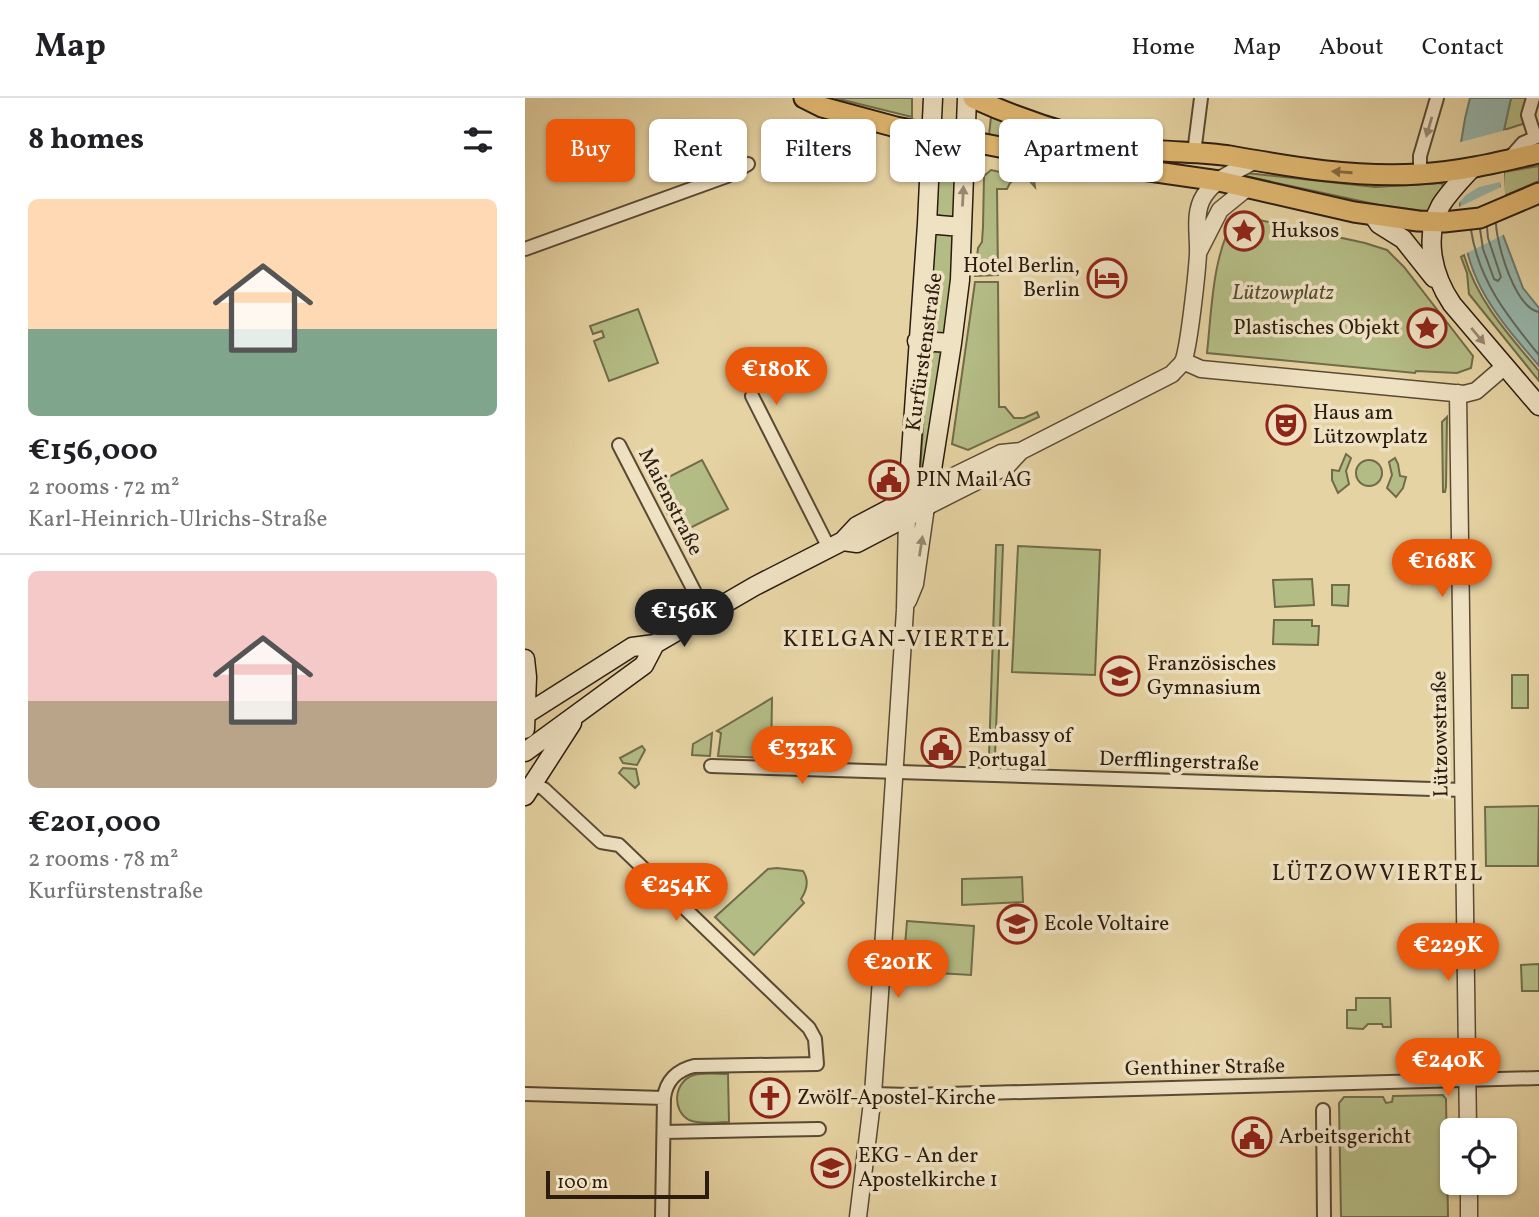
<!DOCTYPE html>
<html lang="en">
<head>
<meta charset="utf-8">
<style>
	:root { --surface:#fff; --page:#f2f2f2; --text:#202124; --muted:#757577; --line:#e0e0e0; --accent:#ea580c }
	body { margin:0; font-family:Vollkorn,serif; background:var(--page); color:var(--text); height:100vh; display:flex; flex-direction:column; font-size:26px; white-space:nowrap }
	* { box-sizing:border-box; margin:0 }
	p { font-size:23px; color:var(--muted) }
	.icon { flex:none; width:38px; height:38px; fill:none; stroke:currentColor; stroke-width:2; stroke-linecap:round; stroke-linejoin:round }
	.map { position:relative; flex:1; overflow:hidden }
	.details { display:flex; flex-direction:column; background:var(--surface); width:525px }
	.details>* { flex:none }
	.guide { position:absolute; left:21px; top:21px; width:665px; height:63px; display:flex; gap:14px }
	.controls { position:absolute; left:915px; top:1020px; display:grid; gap:14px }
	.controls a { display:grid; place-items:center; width:77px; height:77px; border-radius:10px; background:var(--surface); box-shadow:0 2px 5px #0004; font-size:35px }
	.scale { position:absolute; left:21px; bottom:18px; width:163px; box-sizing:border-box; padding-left:7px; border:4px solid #2b1c0f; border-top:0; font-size:19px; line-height:24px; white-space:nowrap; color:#2b1c0f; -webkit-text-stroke:5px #efe2c3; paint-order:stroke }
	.price { position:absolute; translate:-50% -60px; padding:0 16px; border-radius:24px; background:var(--accent); color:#fff; font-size:23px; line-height:46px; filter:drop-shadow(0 2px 4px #0008) }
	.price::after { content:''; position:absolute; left:50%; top:42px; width:21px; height:16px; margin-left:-10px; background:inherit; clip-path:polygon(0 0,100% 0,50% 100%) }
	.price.selected { background:#222; color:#fff }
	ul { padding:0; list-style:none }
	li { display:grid; align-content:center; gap:14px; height:371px; padding:0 28px }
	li+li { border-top:2px solid var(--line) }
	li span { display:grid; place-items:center; height:217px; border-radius:10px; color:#555 }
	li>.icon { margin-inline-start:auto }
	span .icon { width:126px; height:126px; fill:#fffc; stroke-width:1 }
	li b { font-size:30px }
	h2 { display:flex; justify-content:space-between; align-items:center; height:84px; padding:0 28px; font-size:30px }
	.tag { padding:0 24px; border-radius:10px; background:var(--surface); box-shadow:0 2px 5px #0004; font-size:24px; line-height:63px }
	.tag.selected { background:var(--accent); color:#fff }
	header { display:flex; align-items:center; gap:42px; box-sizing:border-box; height:98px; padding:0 35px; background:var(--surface); border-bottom:2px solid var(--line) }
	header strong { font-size:33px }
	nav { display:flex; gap:38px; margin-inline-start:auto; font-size:24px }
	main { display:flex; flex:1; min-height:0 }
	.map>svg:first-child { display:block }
</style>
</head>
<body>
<header>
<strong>Map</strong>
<nav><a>Home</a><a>Map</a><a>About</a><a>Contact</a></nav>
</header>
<main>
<section class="details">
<h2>8 homes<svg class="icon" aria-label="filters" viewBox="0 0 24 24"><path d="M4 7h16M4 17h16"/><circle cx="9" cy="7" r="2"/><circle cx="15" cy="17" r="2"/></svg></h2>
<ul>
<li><span style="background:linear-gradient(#ffd9b3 60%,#7fa58c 0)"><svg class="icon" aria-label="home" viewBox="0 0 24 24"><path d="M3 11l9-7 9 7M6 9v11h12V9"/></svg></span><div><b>€156,000</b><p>2 rooms · 72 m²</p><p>Karl-Heinrich-Ulrichs-Straße</p></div></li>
<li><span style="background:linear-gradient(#f6c9c9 60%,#b9a48a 0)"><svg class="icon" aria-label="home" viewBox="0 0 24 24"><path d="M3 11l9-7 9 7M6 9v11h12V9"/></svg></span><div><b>€201,000</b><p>2 rooms · 78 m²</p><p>Kurfürstenstraße</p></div></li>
</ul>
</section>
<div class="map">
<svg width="1014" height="1119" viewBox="0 0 1014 1119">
	<rect width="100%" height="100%" fill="#e6d3a3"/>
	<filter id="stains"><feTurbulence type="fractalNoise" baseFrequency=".00286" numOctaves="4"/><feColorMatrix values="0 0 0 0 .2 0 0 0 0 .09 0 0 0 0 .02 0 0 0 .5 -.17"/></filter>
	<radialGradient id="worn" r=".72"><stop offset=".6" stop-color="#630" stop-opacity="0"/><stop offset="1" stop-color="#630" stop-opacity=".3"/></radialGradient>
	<!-- green -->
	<path fill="#b4bc85" stroke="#706c4a" stroke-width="2" d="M310,0H387V19Z
		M986,0H1004L1001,25L979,32Z
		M466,19L507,34L511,40L508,46L470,40L464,37Z
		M530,41L586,55L588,58L586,60L525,50L524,45Z
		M413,59L418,60L421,66L426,62L430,63L429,117L426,119L411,117Z
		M1014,68V83L979,98V74Z
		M466,72L509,82L510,89L503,81L492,80L485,85L482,91H472L473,177L450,178L453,150L457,144L458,129L459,78Z
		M721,75L850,89L917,85L919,95L906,114L854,107L720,78Z
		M711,117L840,145L862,152L879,169L948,258L946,270L932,275L891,273L890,275L682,255C687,209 687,158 711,117Z
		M410,134L430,136L423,236L406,237L404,234Z
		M939,157C952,203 984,237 1014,273V283L944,196L942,175L936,159Z
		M450,184H473L474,309H480L489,320H499L512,314L514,319L443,352L427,346Z
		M113,211L133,265L84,283L69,243L79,239L77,233L68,236L65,228Z
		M419,251L402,371L395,375L403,252Z
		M922,319L921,389L920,394H918L917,324Z
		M821,356L826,360L821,373L824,386L813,395L807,382V372L814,373Z
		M870,360L873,366L875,378L881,379L878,390L871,399L862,390L867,377L864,364Z
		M177,362L203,411L153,436L128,387Z
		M831 375a13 13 0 1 1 26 0a13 13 0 1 1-26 0Z
		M471,447H478L470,658L464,657Z
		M493,448L575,452L570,577L487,574Z
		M787,481L789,507L750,509L748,482Z
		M807,487H824L823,508L807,507Z
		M749,522H787V528H794L793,547L748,546Z
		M987,577H1003V610H987Z
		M247,600L246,660L193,658L196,635L192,633Z
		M187,635L185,658L167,657L168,646Z
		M117,648L120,652L112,667L98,665L95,660Z
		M98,670L111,671L114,686L110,690L94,675Z
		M1014,708L1013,768H961L960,709Z
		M252,770L278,773C284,782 282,792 276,801L279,805L229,857L190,819L243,771Z
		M497,779L498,804L437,807V781Z
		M382,823L449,828L446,877L378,873Z
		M1014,866V893H997L996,867Z
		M831,900H865L866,929H858L857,926H843L838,931L822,930V912H831Z
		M203,976L204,1024C192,1024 175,1027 164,1022C146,1012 149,983 169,977C179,974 192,976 203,976Z
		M918,997L921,1001L923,1119H816L814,1005L819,999H858L861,1005L867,1004L868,998Z"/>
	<!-- water -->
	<path fill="#97b7ad" stroke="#6c796e" stroke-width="2" d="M945,0H986L979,32L976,82L978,137L998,190L1014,210V268C993,243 971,219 956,190C928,136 929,57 945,0Z"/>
	<!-- pier -->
	<path fill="#e6d3a3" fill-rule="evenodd" d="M981,32L979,74L982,135L940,156L932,109V45ZM975,84L976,89L934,109V105L941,97L954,89Z"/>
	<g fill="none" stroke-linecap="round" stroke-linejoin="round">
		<!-- shore -->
		<path stroke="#616a5e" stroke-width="2" d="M971,126C972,147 990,210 1014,214
			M955,131L958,151L969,181L973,183L976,179L963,140L962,129
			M946,132C954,183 982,218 1014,257"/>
		<!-- minor casing -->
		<g stroke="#5a4a34" stroke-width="16">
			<path id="minor" d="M1008,0L1003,17L1010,39
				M669,55L676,0
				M983,62L998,45L1014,38
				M895,76V58L912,0
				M0,151L202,78L223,66
				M227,298L304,450
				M94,347L181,516
				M186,668L938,692
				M7,685L19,691L76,744L94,747L284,930L290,941L292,966L169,968C152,972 141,983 139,1000L137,1119
				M0,996L139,1000
				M348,996L385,997L1014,980
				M798,1012L799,1119
				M139,1034L294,1031"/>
		</g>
		<!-- tertiary casing -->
		<g stroke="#5a4a34" stroke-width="19">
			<path id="tertiary" d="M673,155L695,112L722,90
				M658,263L676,271L939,296L951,293L980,268
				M933,295L943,1032
				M404,390L476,355L496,353L647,276C650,272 655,268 658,264C664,250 672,174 673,156C674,138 668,115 679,98C689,82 710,73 727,64
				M383,503L390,486L401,409L482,368L496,353
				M944,1085V1119
				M333,1119L348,996L356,881L380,512L382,420"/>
		</g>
		<!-- secondary casing -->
		<g stroke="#2b1c0f" stroke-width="21">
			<path id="secondary" d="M948,69C937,81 925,93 916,107C898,139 908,178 927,206L1014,308
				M848,117L854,126L878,141L909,180
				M402,126L437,129
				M392,243L427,245
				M382,412L402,126L408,0
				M318,443L332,445L401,409L427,245L435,182L442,0
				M0,561L2,579L0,631
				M0,617L107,549L130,546L230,488L318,443L332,428L404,390
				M0,654L119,567L130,546
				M0,698L47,625"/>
		</g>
		<!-- primary casing -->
		<g stroke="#2b1c0f" stroke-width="23">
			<path id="primary" d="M279,0L297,9L371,29L527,59L694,83L829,114L893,123L919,124L955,120L1014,95
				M448,0C499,23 554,41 609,50C641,55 673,53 705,58C767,69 830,80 894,76C934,74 975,64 1014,55"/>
		</g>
		<!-- minor -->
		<use href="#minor" stroke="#efe2c3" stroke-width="12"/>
		<!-- tertiary -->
		<use href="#tertiary" stroke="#efe2c3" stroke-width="16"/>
		<!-- secondary -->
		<use href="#secondary" stroke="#efe2c3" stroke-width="18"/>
		<!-- primary -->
		<use href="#primary" stroke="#e3ba72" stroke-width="19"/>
	</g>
	<!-- one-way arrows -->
	<defs><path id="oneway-solid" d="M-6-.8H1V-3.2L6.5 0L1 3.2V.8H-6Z" transform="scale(1.75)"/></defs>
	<g fill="#978972">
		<use href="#oneway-solid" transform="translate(904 29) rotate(106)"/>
		<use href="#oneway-solid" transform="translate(438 98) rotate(-87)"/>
		<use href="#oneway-solid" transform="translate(953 238) rotate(50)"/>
		<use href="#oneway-solid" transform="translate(396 448) rotate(-81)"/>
	</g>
	<use fill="#876b40" href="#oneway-solid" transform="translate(817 74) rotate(-176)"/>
	<!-- icons -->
	<defs>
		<g id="sight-ring" transform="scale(2.0125)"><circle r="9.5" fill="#efe2c3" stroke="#8f2418" stroke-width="1.5"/><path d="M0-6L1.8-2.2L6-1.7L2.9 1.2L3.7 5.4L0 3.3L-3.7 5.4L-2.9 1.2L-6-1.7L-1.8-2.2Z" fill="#8f2418"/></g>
		<g id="hotel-ring" transform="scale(2.0125)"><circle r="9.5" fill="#efe2c3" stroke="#8f2418" stroke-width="1.5"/><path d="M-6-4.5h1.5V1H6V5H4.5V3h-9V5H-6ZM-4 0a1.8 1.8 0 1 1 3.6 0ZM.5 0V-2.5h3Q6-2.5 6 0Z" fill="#8f2418"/></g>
		<g id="theatre-ring" transform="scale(2.0125)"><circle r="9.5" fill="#efe2c3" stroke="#8f2418" stroke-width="1.5"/><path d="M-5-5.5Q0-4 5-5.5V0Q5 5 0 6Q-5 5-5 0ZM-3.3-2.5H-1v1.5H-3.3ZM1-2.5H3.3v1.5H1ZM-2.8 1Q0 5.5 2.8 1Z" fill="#8f2418"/></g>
		<g id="civic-ring" transform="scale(2.0125)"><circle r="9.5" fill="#efe2c3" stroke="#8f2418" stroke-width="1.5"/><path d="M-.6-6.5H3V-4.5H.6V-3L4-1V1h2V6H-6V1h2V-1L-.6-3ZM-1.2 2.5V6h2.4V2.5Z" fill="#8f2418"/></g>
		<g id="school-ring" transform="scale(2.0125)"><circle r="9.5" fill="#efe2c3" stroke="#8f2418" stroke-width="1.5"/><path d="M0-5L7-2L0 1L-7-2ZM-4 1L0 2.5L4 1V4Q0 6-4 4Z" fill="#8f2418"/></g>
		<g id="church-ring" transform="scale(2.0125)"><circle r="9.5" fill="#efe2c3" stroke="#8f2418" stroke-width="1.5"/><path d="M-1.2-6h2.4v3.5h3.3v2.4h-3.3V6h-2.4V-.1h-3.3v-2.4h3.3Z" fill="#8f2418"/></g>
	</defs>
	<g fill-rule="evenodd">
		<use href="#sight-ring" x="719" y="133"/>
		<use href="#hotel-ring" x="582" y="180"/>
		<use href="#sight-ring" x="902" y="230"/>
		<use href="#theatre-ring" x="761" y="327"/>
		<use href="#civic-ring" x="364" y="382"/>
		<use href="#school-ring" x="595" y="578"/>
		<use href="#civic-ring" x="416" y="650"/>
		<use href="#school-ring" x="492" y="826"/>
		<use href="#church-ring" x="245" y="1000"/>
		<use href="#civic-ring" x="727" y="1039"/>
		<use href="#school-ring" x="306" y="1070"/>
	</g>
	<g text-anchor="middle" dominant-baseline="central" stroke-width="7" stroke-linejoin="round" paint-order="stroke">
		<!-- poi labels -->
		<g font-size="21" fill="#2b1c0f" stroke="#efe2c3" text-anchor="start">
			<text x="746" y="133">Huksos</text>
			<text x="555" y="168" text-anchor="end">Hotel Berlin,<tspan x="555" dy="24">Berlin</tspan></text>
			<text x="875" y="230" text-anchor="end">Plastisches Objekt</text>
			<text x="788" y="315">Haus am<tspan x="788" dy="24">Lützowplatz</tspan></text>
			<text x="391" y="382">PIN Mail AG</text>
			<text x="622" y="566">Französisches<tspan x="622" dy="24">Gymnasium</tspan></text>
			<text x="443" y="638">Embassy of<tspan x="443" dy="24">Portugal</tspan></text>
			<text x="519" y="826">Ecole Voltaire</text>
			<text x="272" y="1000">Zwölf-Apostel-Kirche</text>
			<text x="754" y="1039">Arbeitsgericht</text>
			<text x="333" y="1058">EKG - An der<tspan x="333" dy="24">Apostelkirche 1</tspan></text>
		</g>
		<!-- park labels -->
		<g font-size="21" font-style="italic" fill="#544c32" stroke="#efe2c3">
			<text x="758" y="195">Lützowplatz</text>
		</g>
		<!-- street labels -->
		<g font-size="21" fill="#2b1c0f" stroke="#efe2c3">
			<text transform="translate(400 254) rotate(-82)">Kurfürstenstraße</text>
			<text transform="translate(145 404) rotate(63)">Maienstraße</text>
			<text transform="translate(916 636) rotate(-91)">Lützowstraße</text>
			<text transform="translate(654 664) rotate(2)">Derfflingerstraße</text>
			<text transform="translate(680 970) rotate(-1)">Genthiner Straße</text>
		</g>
		<!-- neighbourhood labels -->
		<g font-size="23" letter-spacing="2" fill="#2b1c0f" stroke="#efe2c3">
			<text x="372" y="542">KIELGAN-VIERTEL</text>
			<text x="853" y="776">LÜTZOWVIERTEL</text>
		</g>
	</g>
	<rect width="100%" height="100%" filter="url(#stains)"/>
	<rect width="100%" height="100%" fill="url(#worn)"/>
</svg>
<div class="controls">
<a><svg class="icon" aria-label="locate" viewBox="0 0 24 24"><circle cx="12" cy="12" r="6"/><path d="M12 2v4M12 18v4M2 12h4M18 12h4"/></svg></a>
</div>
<div class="scale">100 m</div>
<b class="price" style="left:251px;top:309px">€180K</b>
<b class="price" style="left:917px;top:501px">€168K</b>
<b class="price selected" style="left:159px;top:551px">€156K</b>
<b class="price" style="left:277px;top:688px">€332K</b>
<b class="price" style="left:151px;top:825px">€254K</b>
<b class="price" style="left:923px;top:885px">€229K</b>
<b class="price" style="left:373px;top:902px">€201K</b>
<b class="price" style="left:923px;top:1000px">€240K</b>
<div class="guide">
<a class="tag selected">Buy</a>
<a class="tag">Rent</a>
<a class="tag">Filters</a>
<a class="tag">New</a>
<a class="tag">Apartment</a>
</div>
</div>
</main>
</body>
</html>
